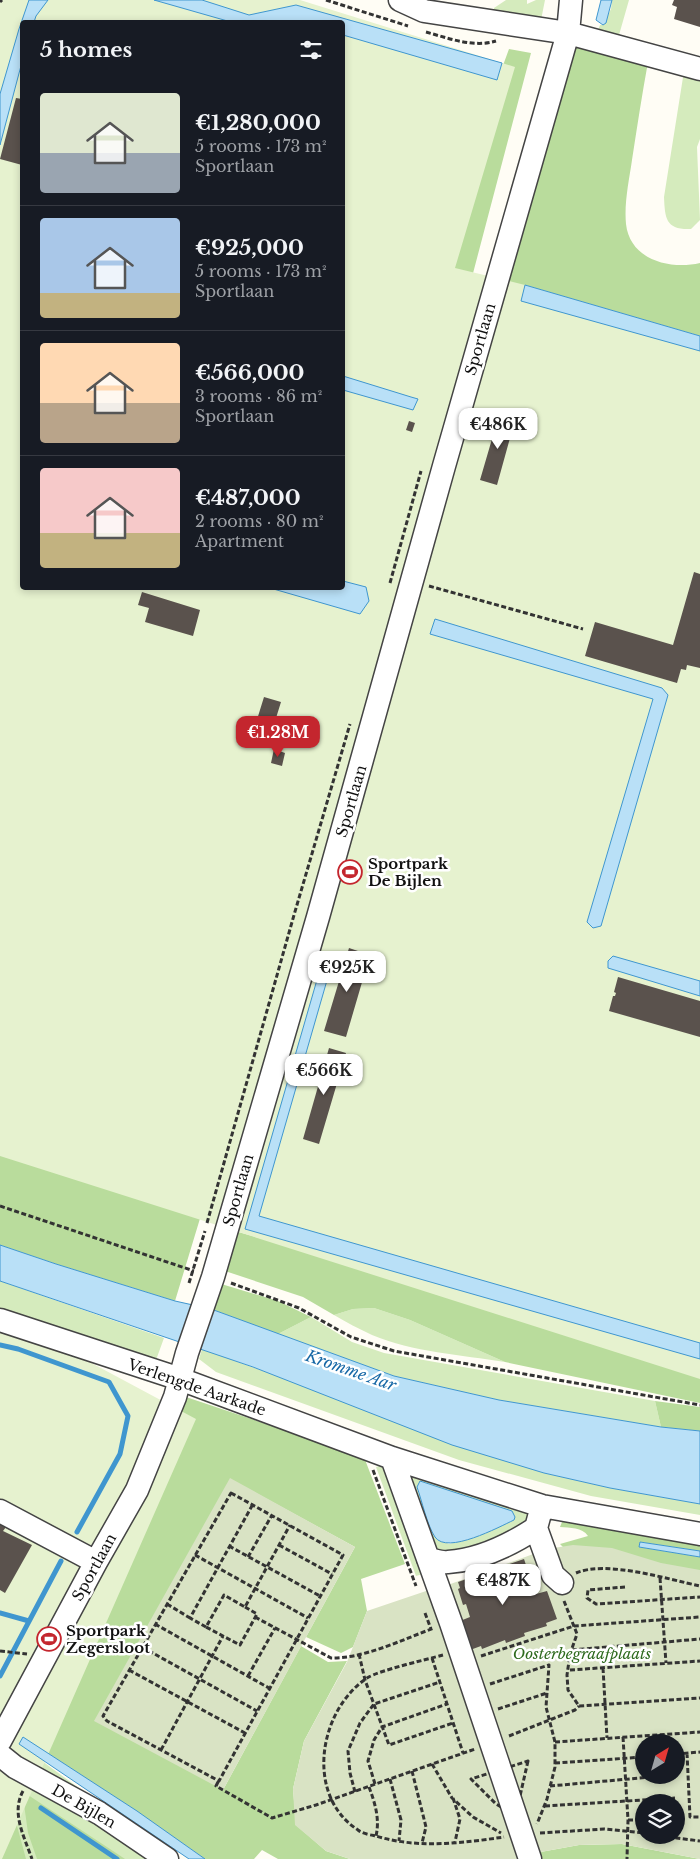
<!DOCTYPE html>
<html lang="en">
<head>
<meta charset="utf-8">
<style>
	:root { --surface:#171b24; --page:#242831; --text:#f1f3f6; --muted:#9ea1a6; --line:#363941; --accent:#c4262e }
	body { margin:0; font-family:"Libre Baskerville",serif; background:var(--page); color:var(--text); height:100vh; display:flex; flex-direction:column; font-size:19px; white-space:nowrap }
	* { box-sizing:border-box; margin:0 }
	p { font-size:16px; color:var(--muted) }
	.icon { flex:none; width:28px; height:28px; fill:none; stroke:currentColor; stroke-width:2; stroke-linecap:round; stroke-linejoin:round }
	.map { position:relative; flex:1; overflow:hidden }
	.panel { position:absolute; left:20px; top:20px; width:325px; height:570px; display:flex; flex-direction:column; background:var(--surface); border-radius:5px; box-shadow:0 2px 8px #0003 }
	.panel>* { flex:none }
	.needle { width:32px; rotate:37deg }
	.fabs { position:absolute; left:635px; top:1734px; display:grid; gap:10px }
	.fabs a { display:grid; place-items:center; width:50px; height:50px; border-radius:50%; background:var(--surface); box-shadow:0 2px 8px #0003; font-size:25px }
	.price { position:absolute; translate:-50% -42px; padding:0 11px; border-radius:10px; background:#fff; color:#222; font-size:16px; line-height:32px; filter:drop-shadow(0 1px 2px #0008) }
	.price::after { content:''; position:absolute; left:50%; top:30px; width:15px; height:11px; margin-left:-8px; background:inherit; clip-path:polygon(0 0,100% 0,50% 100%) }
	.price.on { background:var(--accent); color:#fff }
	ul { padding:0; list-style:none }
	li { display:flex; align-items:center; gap:15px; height:125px; padding:0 20px }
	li+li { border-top:1px solid var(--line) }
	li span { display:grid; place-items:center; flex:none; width:140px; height:100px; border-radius:5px; color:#555 }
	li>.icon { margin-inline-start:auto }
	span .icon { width:60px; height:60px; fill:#fffc; stroke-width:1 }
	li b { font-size:21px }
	h2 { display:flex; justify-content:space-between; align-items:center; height:60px; padding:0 20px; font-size:21px }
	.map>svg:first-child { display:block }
</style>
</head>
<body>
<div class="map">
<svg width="700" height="1859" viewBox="0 0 700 1859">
	<rect width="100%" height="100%" fill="#fffdf5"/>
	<!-- green -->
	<path fill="#d5ebbd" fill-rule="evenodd" d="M506,0H527V4L536,0H545L541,20L493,13L494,8Z
		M612,0H629L617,42L596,36L600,25H603L611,9Z
		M684,71L700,76V139L697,147L700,220L691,229C666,230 665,219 664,197Z
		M0,1281L164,1338L156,1360L0,1308Z
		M374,1308L410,1320L505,1362C461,1355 413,1352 372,1335C359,1329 346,1322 334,1315L353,1309Z
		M311,1317L352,1342L384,1353L655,1401L661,1427L499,1400L394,1376L278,1334Z
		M202,1349L544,1473L610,1488L700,1504V1515L591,1496L459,1460L216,1372L199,1359Z
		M386,1464L426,1573L416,1576L376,1467Z
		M415,1474L476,1492L532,1515L519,1533L438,1556L408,1480ZM420,1482L468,1497L514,1520L472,1538L449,1544L435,1537L417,1487Z
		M19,1744L175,1859H0V1798Z"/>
	<!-- forest -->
	<path fill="#b9dc9c" d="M573,43L648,62C642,95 637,127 632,160C629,181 624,203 626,224C630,260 670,270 700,263V336L525,286L426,570Z
		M509,49L531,53L427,448L342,323L498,79Z
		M0,1121L205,1202L175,1301L56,1264L0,1245Z
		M235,1231L700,1365V1403L505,1362L410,1320L374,1308L353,1309L334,1315L303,1297L222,1270Z
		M218,1283L278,1301L311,1317L278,1334L211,1309Z
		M186,1397L364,1457L405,1564L361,1579L367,1611L353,1647L341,1653L306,1637L355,1547L230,1479L223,1790L301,1646L328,1662L347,1661L304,1741L293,1789L296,1825L326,1851L350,1859H278L262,1850L254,1859H205L139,1813L23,1737Z
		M655,1401L700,1407V1431L661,1427Z
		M564,1517L700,1540V1551L640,1542L639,1547L700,1557V1573L563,1547L560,1544L588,1536C582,1527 570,1528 560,1527Z
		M25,1793L113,1851L125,1859H37L28,1833L23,1797Z
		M9,1796L26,1859H0V1810Z
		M622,1844L700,1859H537L535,1853L579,1845Z"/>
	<!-- cemetery -->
	<path fill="#d9e3c4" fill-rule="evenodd" d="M230,1478L355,1547L223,1790L94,1721Z
		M573,1545L612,1548L661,1563L700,1570V1859L622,1844L579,1845L535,1853L445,1586L547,1549ZM644,1742H676V1775H644ZM644,1802H676V1835H644Z
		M432,1589L524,1857L515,1859H350L326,1851L295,1825L293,1789L304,1741L347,1662L367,1611Z"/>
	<!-- pitch -->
	<path fill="#e6f2cf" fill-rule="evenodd" d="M0,0H300L515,67L455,268L525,285L700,336V1379L0,1156ZM22,22H342V588H22Z
		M0,1314L196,1419L2,1859H0Z"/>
	<!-- water -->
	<path fill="#b9e0f7" stroke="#3f96cf" d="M29,0H48L36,16L34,22H22V62L0,145V94L19,29Z
		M154,0H202L249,15L296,5L502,63L497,80L343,35L342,22L291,21L283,22H231Z
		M601,0H612L606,23L603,25L596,20Z
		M525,285L700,336V351L521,301Z
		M343,376L411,397L418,399L413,410L343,390Z
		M343,581L366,587L369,601L360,614L270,588H342Z
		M435,619L662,688L668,695L601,926L593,928L587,922L653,699L430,634Z
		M613,956L700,981V996L608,968V961Z
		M329,957L332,963L259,1216L700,1343V1359L245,1229L323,959Z
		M0,1245L56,1264L175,1301L211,1309L394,1376L499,1400L661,1427L700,1431V1504L610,1488L544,1473L452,1445L253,1367L0,1281Z
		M420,1481L512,1511L515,1517L514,1520C499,1527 447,1555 435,1537C427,1525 422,1501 417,1487Z
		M640,1542L700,1551V1557L639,1547Z
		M23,1737L137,1811L205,1859H189L19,1744Z"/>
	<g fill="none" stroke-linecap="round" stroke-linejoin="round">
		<!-- stream -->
		<path stroke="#3f96cf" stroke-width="5" d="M0,1345L18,1349L109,1382L128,1416L120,1454L77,1532
			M0,1613L29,1621
			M0,1676L61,1561
			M41,1808L117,1859"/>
	</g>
	<!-- building -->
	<path fill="#5a524d" d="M674,0H700V27L674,19L677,7L672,5Z
		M16,98L22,99V165L0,159Z
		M499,415L515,420L497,485L480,480Z
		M409,421L415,423L412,432L406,430Z
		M694,572L700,574V668L687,665L686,670L681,669L677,683L585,656L595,622L673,645Z
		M142,592L200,610L193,636L145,622L149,608L138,605Z
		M264,697L281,702L267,747L250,742Z
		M274,749L285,753L282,766L271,763Z
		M349,948L370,955L346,1037L324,1031Z
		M618,977L700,1001V1037L609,1011L613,996H615L616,993L614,992Z
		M329,1048L346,1053L319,1144L303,1139Z
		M0,1524L6,1527L3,1531L32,1545L5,1593L0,1590Z
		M524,1559L526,1565L528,1564L534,1581L532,1582L536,1594L547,1591L557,1619L546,1623L547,1626L524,1633L525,1636L506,1643L505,1640L482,1649L481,1646L470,1650L460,1621L470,1617L466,1604L463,1605L458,1589L460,1588L458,1582Z"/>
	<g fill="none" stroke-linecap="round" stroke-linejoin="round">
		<!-- minor casing -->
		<g stroke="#444" stroke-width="25">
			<path id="minor" d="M400,0L424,11L568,33L700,69
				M0,1320L180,1379L392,1458L542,1506L700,1534
				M392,1458L451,1623L530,1859
				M0,1511L96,1562
				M536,1528L553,1575L562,1583
				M428,1559C434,1560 442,1563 448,1562C479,1560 510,1545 536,1528L542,1506
				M0,1741L96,1562L137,1490L175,1397L187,1353L213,1277L318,917L444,466L568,33L571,0
				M0,1755L15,1767L99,1813L167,1859"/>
		</g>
		<!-- path -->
		<path stroke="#333" stroke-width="3" stroke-dasharray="5 2.5" stroke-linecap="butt" d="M326,0L408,26
			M0,2L2,0
			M426,32C448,38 473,48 496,41
			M390,583L421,471
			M429,586L583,629
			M0,1206L194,1271
			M207,1223L294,915L350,724
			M189,1283L205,1231
			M231,1283L299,1308L351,1337L394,1351L700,1405
			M373,1470L416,1586
			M231,1493L343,1555L219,1781L107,1721L103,1716Z
			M279,1545L332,1574
			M229,1546L320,1596
			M195,1555L308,1618
			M248,1557L272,1515
			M576,1573C606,1560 667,1579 700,1586
			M660,1578L666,1663
			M625,1587L588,1590L587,1598L596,1604L700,1597
			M564,1601L577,1634L570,1654L567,1675L568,1690L579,1706L700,1698
			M167,1604L190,1618
			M245,1607L257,1614L240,1645L206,1627L224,1595L245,1607L290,1525
			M425,1613L431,1629
			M255,1617L331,1658C363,1659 404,1639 434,1628
			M155,1624L269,1688
			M206,1627L190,1618L253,1504
			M142,1647L257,1711
			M572,1650L700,1639
			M0,1651L27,1654
			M359,1654L365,1680L389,1745L453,1723
			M443,1655C425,1660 380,1670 367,1678C318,1711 305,1796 358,1830C363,1834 371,1835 376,1836C417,1849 463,1843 504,1837
			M481,1656L574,1626L700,1617
			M432,1658L463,1753
			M603,1668L607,1738
			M129,1670L245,1733
			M570,1670L700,1661
			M248,1676L275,1628
			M490,1684L549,1665L546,1707L555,1742V1767L547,1799L537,1824
			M498,1709L547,1693
			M509,1736L575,1710L579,1706
			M623,1737L628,1820L627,1859
			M555,1742L700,1732
			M161,1750L223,1636
			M687,1753L690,1817H700
			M676,1754L700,1752
			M528,1761L520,1796L512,1806L503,1808L496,1804L471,1779Z
			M555,1763L644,1757
			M432,1764L452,1798L473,1817L501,1833
			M412,1771L426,1827L422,1843
			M390,1779L401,1820L399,1841
			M218,1782L216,1786L272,1818L316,1805L475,1749
			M375,1784L368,1761L374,1740L382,1727L447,1704
			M550,1786L674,1775
			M369,1787C375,1803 380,1819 376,1836
			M23,1791C11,1813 24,1836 32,1859
			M355,1792L350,1773L348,1751L360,1723L374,1704L440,1682
			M453,1798L460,1819L455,1842
			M545,1806L675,1798
			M676,1819H677
			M628,1820H644
			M540,1833L604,1829L644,1833
			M653,1835L700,1841"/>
		<!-- minor -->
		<use href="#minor" stroke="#fff" stroke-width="22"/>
	</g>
	<!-- icons -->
	<defs>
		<g id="stadium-ring" transform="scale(1.25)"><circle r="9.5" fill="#fff" stroke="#c4262e" stroke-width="1.5"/><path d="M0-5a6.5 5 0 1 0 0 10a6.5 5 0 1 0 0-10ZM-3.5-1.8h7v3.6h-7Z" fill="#c4262e"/></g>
	</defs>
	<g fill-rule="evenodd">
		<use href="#stadium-ring" x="350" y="872"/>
		<use href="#stadium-ring" x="49" y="1639"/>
	</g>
	<g text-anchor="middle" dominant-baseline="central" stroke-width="5" stroke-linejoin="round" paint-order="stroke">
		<!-- street labels -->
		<g font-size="15" fill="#111" stroke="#fff">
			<text transform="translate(480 339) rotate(-74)">Sportlaan</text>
			<text transform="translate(351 801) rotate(-74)">Sportlaan</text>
			<text transform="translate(238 1190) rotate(-74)">Sportlaan</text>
			<text transform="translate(197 1387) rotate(19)">Verlengde Aarkade</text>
			<text transform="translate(94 1567) rotate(-61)">Sportlaan</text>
			<text transform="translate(84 1806) rotate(30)">De Bijlen</text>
		</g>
		<!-- poi labels -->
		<g font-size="15" font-weight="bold" fill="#111" stroke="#fff" text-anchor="start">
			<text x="368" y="863">Sportpark<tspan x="368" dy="17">De Bijlen</tspan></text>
			<text x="66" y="1630">Sportpark<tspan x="66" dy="17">Zegersloot</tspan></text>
		</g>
		<!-- park labels -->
		<g font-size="15" font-style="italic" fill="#2f6b1f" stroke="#fff">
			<text x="582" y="1653">Oosterbegraafplaats</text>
		</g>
		<!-- water labels -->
		<g font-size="16" font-style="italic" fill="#1768a6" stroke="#fff">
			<text transform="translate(351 1370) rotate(19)">Kromme Aar</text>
		</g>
	</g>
</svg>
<div class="fabs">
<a><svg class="needle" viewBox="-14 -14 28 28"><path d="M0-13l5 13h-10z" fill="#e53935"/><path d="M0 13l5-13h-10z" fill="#9ea1a6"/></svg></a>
<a><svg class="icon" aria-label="layers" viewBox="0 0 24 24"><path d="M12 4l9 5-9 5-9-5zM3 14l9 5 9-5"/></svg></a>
</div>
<b class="price" style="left:498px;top:450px">€486K</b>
<b class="price on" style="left:278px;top:758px">€1.28M</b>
<b class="price" style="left:347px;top:993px">€925K</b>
<b class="price" style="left:324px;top:1096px">€566K</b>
<b class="price" style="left:503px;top:1606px">€487K</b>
<section class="panel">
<h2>5 homes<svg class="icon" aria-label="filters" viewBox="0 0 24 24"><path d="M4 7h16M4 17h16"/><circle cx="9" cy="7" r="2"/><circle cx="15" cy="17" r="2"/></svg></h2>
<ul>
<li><span style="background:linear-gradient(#dfe7d0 60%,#9aa5b1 0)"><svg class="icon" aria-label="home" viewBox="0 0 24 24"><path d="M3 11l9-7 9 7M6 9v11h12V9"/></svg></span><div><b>€1,280,000</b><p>5 rooms · 173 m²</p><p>Sportlaan</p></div></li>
<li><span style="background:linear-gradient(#a9c7e8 75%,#c2b280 0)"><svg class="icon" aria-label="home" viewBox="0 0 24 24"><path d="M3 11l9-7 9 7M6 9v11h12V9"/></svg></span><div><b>€925,000</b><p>5 rooms · 173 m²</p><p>Sportlaan</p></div></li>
<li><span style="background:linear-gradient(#ffd9b3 60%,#b9a48a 0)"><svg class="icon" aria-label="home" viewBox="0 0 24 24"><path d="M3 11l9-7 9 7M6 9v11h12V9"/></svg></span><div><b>€566,000</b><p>3 rooms · 86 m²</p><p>Sportlaan</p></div></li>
<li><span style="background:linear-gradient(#f6c9c9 65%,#c2b280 0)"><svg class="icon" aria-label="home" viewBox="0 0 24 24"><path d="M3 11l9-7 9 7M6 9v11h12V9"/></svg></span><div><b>€487,000</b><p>2 rooms · 80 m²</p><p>Apartment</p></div></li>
</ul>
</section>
</div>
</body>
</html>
